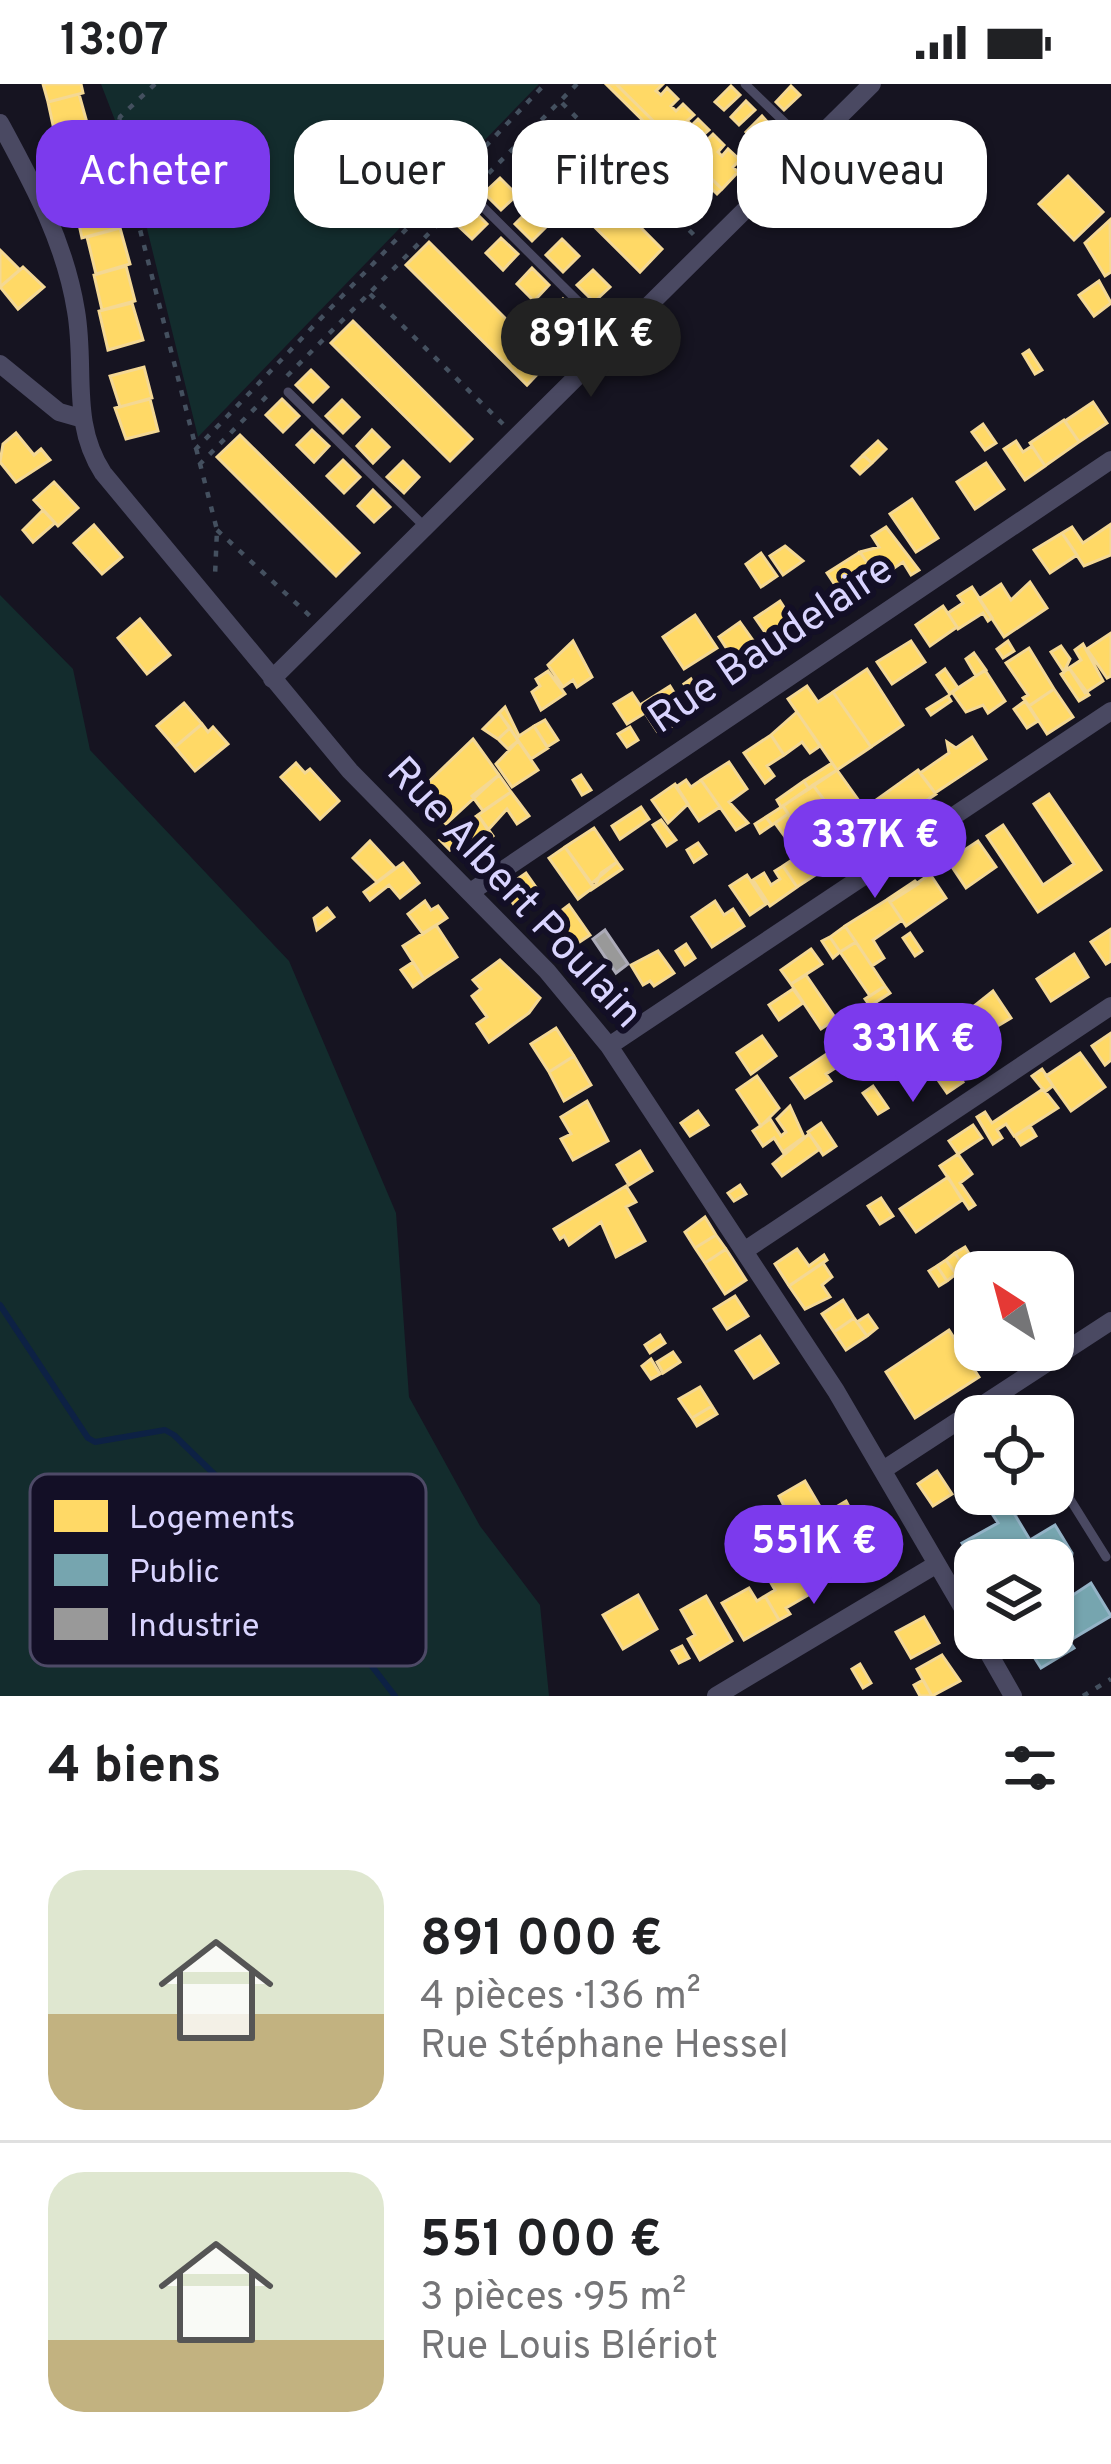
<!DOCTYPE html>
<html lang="fr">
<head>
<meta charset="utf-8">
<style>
	:root { --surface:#fff; --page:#f6f6f6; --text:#202124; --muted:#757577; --line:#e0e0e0; --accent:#7c3aed }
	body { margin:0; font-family:Overpass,sans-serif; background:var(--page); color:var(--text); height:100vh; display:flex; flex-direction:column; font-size:45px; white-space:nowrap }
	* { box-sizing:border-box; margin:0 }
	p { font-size:39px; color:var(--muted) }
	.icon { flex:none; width:66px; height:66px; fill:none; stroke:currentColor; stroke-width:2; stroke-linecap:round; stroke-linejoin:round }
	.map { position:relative; height:1612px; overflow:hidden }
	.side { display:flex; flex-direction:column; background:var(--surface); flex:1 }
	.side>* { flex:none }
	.hud { position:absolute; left:36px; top:36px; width:1041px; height:108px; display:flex; gap:24px }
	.needle { width:78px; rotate:324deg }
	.tools { position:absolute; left:954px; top:1167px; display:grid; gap:24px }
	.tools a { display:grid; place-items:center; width:120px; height:120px; border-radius:24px; background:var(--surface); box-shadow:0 3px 9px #0004; font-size:60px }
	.price { position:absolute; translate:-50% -102px; padding:0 27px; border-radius:42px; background:var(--accent); color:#fff; font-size:39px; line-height:78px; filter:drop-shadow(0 3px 6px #0008) }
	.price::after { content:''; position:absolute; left:50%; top:72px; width:36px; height:27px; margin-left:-18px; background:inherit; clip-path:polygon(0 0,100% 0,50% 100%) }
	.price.on { background:#222; color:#fff }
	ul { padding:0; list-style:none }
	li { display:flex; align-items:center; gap:36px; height:300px; padding:0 48px }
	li+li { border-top:3px solid var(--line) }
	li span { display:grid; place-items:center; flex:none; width:336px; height:240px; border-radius:36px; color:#555 }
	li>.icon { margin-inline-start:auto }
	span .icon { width:144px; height:144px; fill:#fffc; stroke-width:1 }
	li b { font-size:51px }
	h2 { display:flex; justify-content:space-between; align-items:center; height:144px; padding:0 48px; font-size:51px }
	.tag { padding:0 42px; border-radius:36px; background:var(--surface); box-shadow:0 3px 9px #0004; font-size:42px; line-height:108px }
	.tag.on { background:var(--accent); color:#fff }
	.status { display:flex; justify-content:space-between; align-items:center; height:84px; padding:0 60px; background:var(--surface); direction:ltr }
	.status svg { height:33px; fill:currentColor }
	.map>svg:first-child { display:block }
</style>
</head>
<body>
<div class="status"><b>13:07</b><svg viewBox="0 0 49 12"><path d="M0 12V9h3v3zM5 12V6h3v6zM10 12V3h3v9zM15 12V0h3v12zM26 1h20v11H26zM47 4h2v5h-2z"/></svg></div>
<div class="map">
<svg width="1111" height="1612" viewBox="0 0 1111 1612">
	<rect width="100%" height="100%" fill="#161421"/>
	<!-- green -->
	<path fill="#132c2d" d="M101,0H539L198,353L130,75Z
		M0,511L73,585L90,666L289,877L396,1129L409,1313L480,1442L540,1521L549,1612H0Z"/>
	<!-- homes -->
	<path fill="#ffd966" stroke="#f4d894" stroke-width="3" d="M43,0H81L83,9L48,18Z
		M606,0H616L722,105L717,110Z
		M616,0H663L656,7L661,11L667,4L678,15L671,22L676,27L683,20L694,31L687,37L692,41L698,35L709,46L702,52L706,57L713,50L724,61L718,68L722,72L728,65L740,76L733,83L738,88L722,105Z
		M731,2L740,11L724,26L715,18Z
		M791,2L800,11L784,26L776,18Z
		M79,10L89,46L56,55L48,18Z
		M746,17L755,26L739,41L731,33Z
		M762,32L770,41L755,57L746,48Z
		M542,44L662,165L640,188L519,68Z
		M85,47L96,85L62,94L56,55Z
		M1068,92L1103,128L1074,156L1039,120Z
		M500,94L517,111L501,126L484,109Z
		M105,109L115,145L82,154L74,118Z
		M470,123L487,140L472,155L455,139Z
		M531,124L548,141L532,157L515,140Z
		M1110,136L1111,188L1105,192L1085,159Z
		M120,144L130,180L96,190L87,153Z
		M501,154L518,170L503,186L486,169Z
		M562,155L579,172L563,188L546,171Z
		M429,158L549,278L527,301L406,181Z
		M0,166L20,186L0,203Z
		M126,182L135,217L102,226L94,191Z
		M23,183L44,203L18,225L0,203Z
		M532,184L549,201L534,217L517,200Z
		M593,186L610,203L594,218L577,201Z
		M1099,197L1111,219L1094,232L1079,211Z
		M563,215L580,232L565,248L548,231Z
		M132,219L143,256L108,266L99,227Z
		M353,237L472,355L450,377L331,259Z
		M1029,266L1042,286L1035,290L1023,270Z
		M144,283L152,314L120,323L110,292Z
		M311,286L328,303L313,318L296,301Z
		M150,315L158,347L126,355L115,324Z
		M282,315L299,332L283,348L266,331Z
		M342,316L359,333L343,349L326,332Z
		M1093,318L1107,339L1079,358L1065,337Z
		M1064,336L1079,358L1045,382L1030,359Z
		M983,340L996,359L985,366L972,348Z
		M312,346L329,362L314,378L297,361Z
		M372,346L389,363L373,379L357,362Z
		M16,349L34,371L41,365L50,376L16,398L0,378L3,360Z
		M240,351L359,469L336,492L217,373Z
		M878,357L886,365L872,379L863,371Z
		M1016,357L1023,368L1032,362L1045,382L1025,396L1004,365Z
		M863,371L872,379L860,390L852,382Z
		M343,376L360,393L344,409L327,392Z
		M403,377L419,393L404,409L387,393Z
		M986,379L1004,405L975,425L957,398Z
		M54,398L78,424L58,442L34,416Z
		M373,406L390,423L374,438L358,422Z
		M912,415L938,454L916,468L890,430Z
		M43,426L55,439L33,458L23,446Z
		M1111,440V471L1084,482L1062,449L1072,443L1083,459Z
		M94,441L122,473L102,490L74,459Z
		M886,443L919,486L911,491L903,478L878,495L860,468L879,463L872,452Z
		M1062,449L1077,471L1050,489L1034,466Z
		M785,462L803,477L783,491L770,472Z
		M860,468L878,495L845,516L827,489Z
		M761,469L777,492L761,503L746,480Z
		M1030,498L1047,524L1004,553L979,515L1001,500L1011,516Z
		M972,503L992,534L988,537L983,529L958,545L948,529L963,519L958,512Z
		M780,517L798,545L774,561L755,534Z
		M943,522L957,543L930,562L916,541Z
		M695,531L717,564L684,585L663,553Z
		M140,535L170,571L147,590L118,554Z
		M740,538L762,569L740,585L719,553Z
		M1111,549V592L1107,594L1087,565Z
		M573,557L592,593L577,603L573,596L563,603L548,581Z
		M911,557L925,578L892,600L877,578Z
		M1008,557L1014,567L1003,574L997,565Z
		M1083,560L1103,597L1085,609L1069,584L1081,576L1075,566Z
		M1061,562L1070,575L1064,588L1051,568Z
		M1029,564L1054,605L1029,622L1023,614L1028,611L1006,579Z
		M974,569L986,586L976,592L966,575Z
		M1069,584L1089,611L1079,617L1061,590Z
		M867,585L903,641L871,663L833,608Z
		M945,585L958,604L950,610L937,591Z
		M985,586L1005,617L988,629L983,621L966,628L952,608Z
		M548,587L565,610L541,626L532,608L540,602L536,595Z
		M691,595L702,612L695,617L684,600Z
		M670,602L686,628L671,643L668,639L657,647L645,629L627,640L614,620L632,609L640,621Z
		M807,602L818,618L833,608L871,663L837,686L788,615Z
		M1054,605L1073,633L1047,650L1029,622Z
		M948,612L951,617L931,631L927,625Z
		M1025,617L1038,637L1027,644L1014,625Z
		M184,619L202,640L175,663L157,642Z
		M505,623L519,652L534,642L548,664L531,675L499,629Z
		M797,628L820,662L810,669L802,658L784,671L771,651Z
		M499,629L510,644L498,655L483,645Z
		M545,636L558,656L547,663L534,642Z
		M202,640L208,648L213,643L228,660L195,687L175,663Z
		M630,643L638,656L627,663L618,650Z
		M510,644L518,657L508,665L498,655Z
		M771,651L784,671L767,682L774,692L765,699L744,669Z
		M972,653L986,675L935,709L920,689L949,669L947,658L956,664Z
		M473,655L499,691L446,740L416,710Z
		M518,657L538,686L512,703L496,680Z
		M729,678L747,705L729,718L748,739L736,746L701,696Z
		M296,679L305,689L310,685L339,717L320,735L281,693Z
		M832,679L837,686L809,705L804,697Z
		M837,686L882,749L858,765L839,738L846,742L855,736L849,727L838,735L813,701Z
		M918,686L936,710L892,739L876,716Z
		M499,691L511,708L483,727L472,712Z
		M581,691L591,706L582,711L573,696Z
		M686,696L691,703L701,696L720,723L699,737L676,703Z
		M804,697L809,705L781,723L777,716Z
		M675,700L688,720L668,739L652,716Z
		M813,701L838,735L807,757L783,722Z
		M511,708L529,732L517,740L507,725L488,746L478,731Z
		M1049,710L1101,786L1038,828L987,752L1003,741L1043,801L1074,780L1034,720Z
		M783,722L788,730L772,741L766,733Z
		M641,723L649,735L620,755L612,742Z
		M788,730L801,748L788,757L775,739Z
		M478,731L493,752L472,767L465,756L450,766L440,756Z
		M766,733L772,741L760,749L755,740Z
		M661,736L676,756L667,762L653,741Z
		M839,738L858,765L838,779L824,757L839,747Z
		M594,744L617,778L591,800L565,763Z
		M801,748L826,784L797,803L783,782L798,772L788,757Z
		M370,757L395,784L377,798L353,774Z
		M978,757L996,783L966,804L948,777Z
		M698,759L706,770L694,778L687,766Z
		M565,763L594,803L578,815L549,774Z
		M617,778L622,785L594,804L601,789Z
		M403,779L419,799L400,814L389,801L370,816L364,808Z
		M783,782L797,803L770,822L753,796L764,789L771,801L780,795L775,787Z
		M526,789L540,809L517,825L503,805Z
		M930,790L946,814L906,842L890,818Z
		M747,791L766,820L750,831L730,802Z
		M915,797L918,800L890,818L888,815Z
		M888,815L902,836L873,856L884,874L872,882L845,842Z
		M425,817L431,826L438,822L447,834L423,850L408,830Z
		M715,817L724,831L733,825L744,842L712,863L692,833Z
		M569,821L590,851L569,865L549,836Z
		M327,824L334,833L317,846L314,834Z
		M436,841L457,873L424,895L403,862Z
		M845,842L856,858L840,868L830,853Z
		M1111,845V877L1106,880L1091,858Z
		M910,849L922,867L915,872L903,854Z
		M830,853L840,868L833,874L822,857Z
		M856,858L885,902L870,912L840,868Z
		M686,860L695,874L685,881L676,867Z
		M811,865L822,880L791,900L781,886Z
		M658,867L674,889L654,902L650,897L643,901L631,881Z
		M1074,870L1088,893L1051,917L1037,895Z
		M500,876L540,914L529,929L489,958L477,940L487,933L472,912L481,905L473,896Z
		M413,878L424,895L413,903L401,886Z
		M806,891L836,935L821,945L791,900Z
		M885,902L890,909L870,922L865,915Z
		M793,905L803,919L779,936L769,921Z
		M993,907L1011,934L974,956L959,934Z
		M909,928L924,951L895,971L876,942L884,936L888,942Z
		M959,934L974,956L946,974L932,952Z
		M873,939L895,971L872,987L855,962L864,956L859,948Z
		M556,944L574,972L549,988L531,960Z
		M1111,949V976L1105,981L1092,962Z
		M762,952L776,972L751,990L737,969Z
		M834,965L843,979L826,990L831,997L805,1014L791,994Z
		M1080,969L1105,1003L1071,1027L1046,992Z
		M574,972L591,1001L564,1017L549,988Z
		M947,975L963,998L947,1009L931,986Z
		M1042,985L1053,1002L1045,1008L1032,992Z
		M757,992L779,1024L761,1042L737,1006Z
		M873,1002L888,1024L878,1030L863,1009Z
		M1043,1005L1058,1024L1014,1052L1006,1040L997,1046L1002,1054L993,1060L977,1033L985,1028L992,1039Z
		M587,1017L608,1057L573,1076L561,1055L571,1050L561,1033Z
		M790,1022L804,1053L783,1068L774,1054L763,1062L753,1047L770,1035L781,1052L786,1048L777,1035Z
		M698,1027L708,1041L690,1052L681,1039Z
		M821,1039L836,1062L823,1071L808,1048Z
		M973,1041L982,1054L958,1070L949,1057Z
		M1030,1042L1036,1052L1021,1061L1015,1052Z
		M809,1050L820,1065L782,1092L773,1080Z
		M640,1067L652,1087L629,1101L617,1081Z
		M958,1070L972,1090L960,1099L975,1121L969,1125L940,1082Z
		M948,1093L962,1116L916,1148L900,1125Z
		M740,1101L746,1110L734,1117L728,1109Z
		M626,1102L636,1118L626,1123L645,1157L616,1173L601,1138L569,1161L564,1152L560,1155L554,1145Z
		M881,1114L893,1132L880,1140L868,1122Z
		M705,1133L716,1151L695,1164L685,1148Z
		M716,1151L726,1165L705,1179L695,1164Z
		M965,1163L974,1178L965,1185L955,1169Z
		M726,1165L746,1196L725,1210L705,1179Z
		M797,1165L809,1182L824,1171L827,1176L789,1202L775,1180Z
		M955,1169L965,1185L956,1190L946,1176Z
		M946,1176L956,1190L947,1197L937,1182Z
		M823,1179L832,1193L822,1201L830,1213L805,1225L789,1202Z
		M937,1182L947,1197L939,1202L929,1187Z
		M735,1212L748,1232L727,1245L714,1225Z
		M843,1216L854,1234L834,1248L822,1230Z
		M868,1231L877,1244L867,1252L857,1238Z
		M854,1234L867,1252L846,1266L834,1248Z
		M949,1246L979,1293L915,1334L886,1288Z
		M660,1251L665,1259L650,1269L645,1261Z
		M760,1252L778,1279L754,1294L736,1267Z
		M673,1268L680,1278L663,1289L657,1278Z
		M651,1275L660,1290L651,1295L642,1282Z
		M700,1303L712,1322L692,1334L679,1315Z
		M712,1322L717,1330L697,1342L692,1334Z
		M971,1370L975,1384L970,1388L962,1376Z
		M937,1387L952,1410L933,1422L918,1400Z
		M805,1397L822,1426L794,1442L779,1412Z
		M846,1417L866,1455L833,1474L825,1460L834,1455L821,1432Z
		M858,1460L866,1475L851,1484L842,1469Z
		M787,1470L810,1510L786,1524L790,1530L779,1536L765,1512L775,1506L763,1485Z
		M749,1504L757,1517L765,1512L779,1536L744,1556L722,1519Z
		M638,1511L657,1545L623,1565L603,1531Z
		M706,1512L732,1557L700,1576L688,1555L695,1551L681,1526Z
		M924,1533L939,1559L911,1574L896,1548Z
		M682,1562L689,1574L679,1579L672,1567Z
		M942,1571L960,1597L932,1612L917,1585Z
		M860,1580L871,1599L863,1604L852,1585Z
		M923,1596L932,1612H920L914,1601Z"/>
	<!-- public -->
	<path fill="#76a5af" stroke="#94b3c7" stroke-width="3" d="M1000,1410H1035L1039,1416L1015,1431L1030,1456L1055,1441L1072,1469L1071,1477L1053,1488V1476L975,1480L962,1459L998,1439L985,1419Z
		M1053,1492L1067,1515L1091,1499L1111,1532L1069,1557L1074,1564L1041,1584L1022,1554H1053Z"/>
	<!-- industry -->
	<path fill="#999" stroke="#acabb8" stroke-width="3" d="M605,846L628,880L616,889L593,855Z"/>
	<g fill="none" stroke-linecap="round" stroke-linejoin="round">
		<!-- stream -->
		<path stroke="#0d2144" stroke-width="6" d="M0,1221L88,1354L95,1358L165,1346L174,1351L252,1427L395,1612"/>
		<!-- path -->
		<path stroke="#44505f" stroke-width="4.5" stroke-dasharray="6 9" stroke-linecap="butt" d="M155,0L120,33L116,52L217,446L215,492
			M562,19L694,151
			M478,100L577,0
			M370,210L503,340
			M287,292L461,117
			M195,366L545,0
			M199,381L271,308
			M217,446L310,532
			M1083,1612L1111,1595"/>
		<!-- lane -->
		<path stroke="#4a4962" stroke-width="9" d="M745,0L809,62
			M477,117L615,254
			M288,308L425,443
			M1002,1307L1018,1332
			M1053,1388L1106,1473"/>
		<!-- street -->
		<path stroke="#4a4962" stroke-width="18" d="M0,39C33,100 65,158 76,227C86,285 70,338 103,389L350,687L547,887L609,962L836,1307L975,1545
			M0,280L59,328L80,334
			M272,595L872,0
			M472,807L1111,376
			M609,962L1111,627
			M747,1165L1111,922
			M883,1386L1111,1237
			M980,1554L1013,1612
			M716,1612L937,1480"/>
	</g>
	<g text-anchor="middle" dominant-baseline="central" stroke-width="12" stroke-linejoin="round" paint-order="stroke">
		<!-- street labels -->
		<g font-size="42" fill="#d9d4ff" stroke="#130f26">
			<text transform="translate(772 562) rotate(-34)">Rue Baudelaire</text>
			<text transform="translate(513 810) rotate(47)">Rue Albert Poulain</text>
		</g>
	</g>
	<!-- legend -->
	<rect x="30" y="1390" width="396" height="192" rx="18" fill="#130f26" stroke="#4e4a67" stroke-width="3"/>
	<rect x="54" y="1416" width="54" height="32" fill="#ffd966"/>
	<rect x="54" y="1470" width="54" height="32" fill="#76a5af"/>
	<rect x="54" y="1524" width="54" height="32" fill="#999"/>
	<g font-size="33" fill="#d9d4ff">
		<text x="129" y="1444">Logements</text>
		<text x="129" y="1498">Public</text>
		<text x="129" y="1552">Industrie</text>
	</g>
</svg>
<div class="tools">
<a><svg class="needle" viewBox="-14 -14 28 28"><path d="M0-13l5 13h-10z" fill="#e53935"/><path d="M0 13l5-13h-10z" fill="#757577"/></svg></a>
<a><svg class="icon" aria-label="locate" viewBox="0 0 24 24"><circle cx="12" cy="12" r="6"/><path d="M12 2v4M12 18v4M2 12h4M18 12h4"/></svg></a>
<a><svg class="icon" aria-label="layers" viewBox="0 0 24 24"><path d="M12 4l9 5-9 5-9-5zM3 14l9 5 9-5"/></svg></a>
</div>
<b class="price on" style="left:591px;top:316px">891K €</b>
<b class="price" style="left:875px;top:817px">337K €</b>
<b class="price" style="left:913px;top:1021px">331K €</b>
<b class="price" style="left:814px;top:1523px">551K €</b>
<div class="hud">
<a class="tag on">Acheter</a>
<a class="tag">Louer</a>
<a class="tag">Filtres</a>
<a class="tag">Nouveau</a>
</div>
</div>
<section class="side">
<h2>4 biens<svg class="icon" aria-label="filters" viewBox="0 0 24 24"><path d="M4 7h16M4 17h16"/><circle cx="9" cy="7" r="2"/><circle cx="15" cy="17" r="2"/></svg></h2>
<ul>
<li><span style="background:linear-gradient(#dfe7d0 60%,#c2b280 0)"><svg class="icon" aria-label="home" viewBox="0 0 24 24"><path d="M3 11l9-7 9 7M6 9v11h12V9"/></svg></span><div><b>891 000 €</b><p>4 pièces · 136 m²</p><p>Rue Stéphane Hessel</p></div></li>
<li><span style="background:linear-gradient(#dfe7d0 70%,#c2b280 0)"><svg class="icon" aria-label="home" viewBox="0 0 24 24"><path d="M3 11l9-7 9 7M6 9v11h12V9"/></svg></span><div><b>551 000 €</b><p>3 pièces · 95 m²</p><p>Rue Louis Blériot</p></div></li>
</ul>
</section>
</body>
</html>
